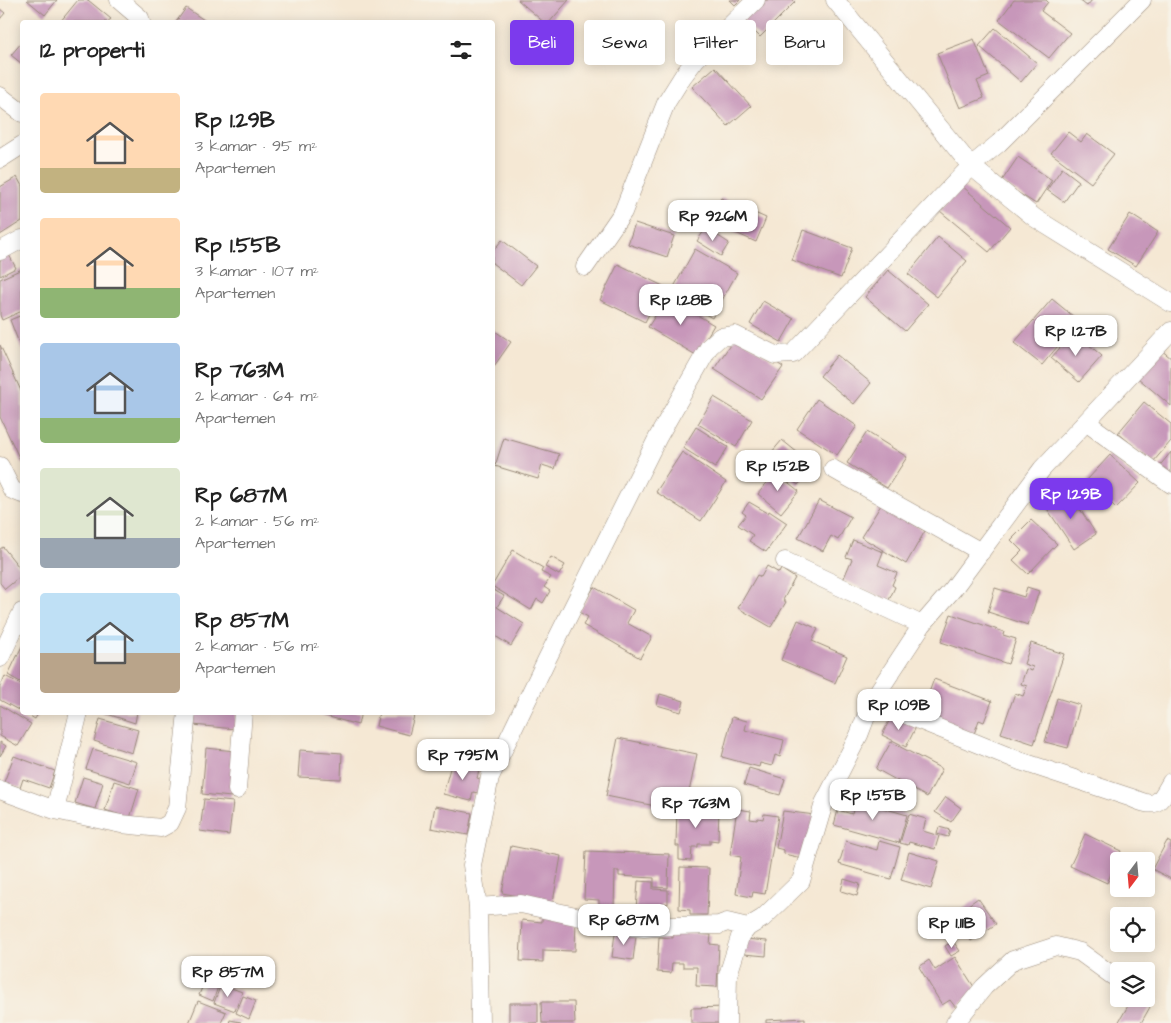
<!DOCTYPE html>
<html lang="id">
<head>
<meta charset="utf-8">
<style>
	:root { --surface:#fff; --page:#f6f6f6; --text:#222; --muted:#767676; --accent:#7c3aed }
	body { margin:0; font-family:"Architects Daughter",sans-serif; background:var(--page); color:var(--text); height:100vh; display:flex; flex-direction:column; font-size:19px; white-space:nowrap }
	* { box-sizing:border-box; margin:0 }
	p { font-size:16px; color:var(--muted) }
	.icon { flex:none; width:28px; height:28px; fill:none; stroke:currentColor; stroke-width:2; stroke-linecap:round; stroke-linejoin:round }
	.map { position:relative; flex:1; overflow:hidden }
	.drawer { position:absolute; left:20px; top:20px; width:475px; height:695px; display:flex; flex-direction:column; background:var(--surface); border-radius:5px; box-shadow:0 2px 12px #0003 }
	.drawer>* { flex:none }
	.hud { position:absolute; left:510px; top:20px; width:475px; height:45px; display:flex; gap:10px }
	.needle { width:32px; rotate:196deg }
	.tools { position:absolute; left:1110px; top:852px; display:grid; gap:10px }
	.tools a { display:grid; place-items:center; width:45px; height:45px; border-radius:5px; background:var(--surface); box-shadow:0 2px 12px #0003; font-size:25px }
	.price { position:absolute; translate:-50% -42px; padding:0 11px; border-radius:10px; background:#fff; color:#222; font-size:16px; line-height:32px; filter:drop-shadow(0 1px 2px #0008) }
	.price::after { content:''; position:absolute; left:50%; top:30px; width:15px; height:11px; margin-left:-8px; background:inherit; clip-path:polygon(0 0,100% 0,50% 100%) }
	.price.on { background:var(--accent); color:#fff }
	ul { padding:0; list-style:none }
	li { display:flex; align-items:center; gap:15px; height:125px; padding:0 20px }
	li span { display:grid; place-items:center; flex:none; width:140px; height:100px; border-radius:5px; color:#555 }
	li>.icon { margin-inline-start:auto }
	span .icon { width:60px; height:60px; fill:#fffc; stroke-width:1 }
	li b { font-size:21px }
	h2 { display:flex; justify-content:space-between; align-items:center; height:60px; padding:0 20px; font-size:21px }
	.pill { padding:0 18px; border-radius:5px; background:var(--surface); box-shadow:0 2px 12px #0003; font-size:18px; line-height:45px }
	.pill.on { background:var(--accent); color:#fff }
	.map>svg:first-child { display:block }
</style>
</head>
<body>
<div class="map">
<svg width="1171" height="1023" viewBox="0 0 1171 1023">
	<rect width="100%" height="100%" fill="#f7f3e8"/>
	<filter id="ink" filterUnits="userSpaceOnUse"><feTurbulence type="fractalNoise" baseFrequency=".02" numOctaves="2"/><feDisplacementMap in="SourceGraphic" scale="10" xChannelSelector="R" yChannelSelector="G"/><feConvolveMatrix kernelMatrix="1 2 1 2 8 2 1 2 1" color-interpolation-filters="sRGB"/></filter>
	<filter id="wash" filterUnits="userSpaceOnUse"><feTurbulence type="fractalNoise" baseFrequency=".0096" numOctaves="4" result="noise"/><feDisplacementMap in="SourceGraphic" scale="20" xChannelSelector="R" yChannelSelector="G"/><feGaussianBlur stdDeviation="1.12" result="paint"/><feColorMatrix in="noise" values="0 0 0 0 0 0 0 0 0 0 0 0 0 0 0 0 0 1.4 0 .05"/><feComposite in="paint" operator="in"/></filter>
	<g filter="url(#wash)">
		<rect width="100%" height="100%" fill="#f5e8d4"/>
		<g id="blocks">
			<!-- building -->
			<path fill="#c797ba" d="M27,0H57L45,15Z
				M78,0H88L111,19L107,22H60Z
				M518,0H569L547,25Z
				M730,0H740L735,5Z
				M761,0H793L795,2L760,37L742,19Z
				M1014,0H1046L1048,2L1041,11L1070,33L1049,58L999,20Z
				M1079,0H1092L1087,6Z
				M186,8L207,22H176Z
				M0,9L5,13L0,19Z
				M995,28L1037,63L1021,82L979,46Z
				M974,39L989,76L977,81L984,98L960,108L937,53Z
				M22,42V64L11,55Z
				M715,67L751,106L728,126L692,87Z
				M1068,132L1081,142L1087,134L1114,154L1091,183L1051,153Z
				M1018,157L1052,180L1036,204L1001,182Z
				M1062,168L1079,181L1064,202L1047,190Z
				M17,177L22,186V221L0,235V187Z
				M962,186L1010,227L989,252L940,211Z
				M721,198L766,218L756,242L711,222Z
				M1130,214L1158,232L1136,266L1108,249Z
				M635,223L674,236L667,257L628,244Z
				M706,228L729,243L721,256L697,241Z
				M803,230L852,248L841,278L792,260Z
				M938,237L967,261L937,297L908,274Z
				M502,240L536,266L521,285L492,263V252Z
				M695,249L737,273L712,318L670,294Z
				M8,253L16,268L0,276V257Z
				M618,264L663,286L645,322L600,300Z
				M22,269V311L2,320L0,315V279Z
				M888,270L928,304L905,331L865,297Z
				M667,297L714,325L696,355L648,327Z
				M1052,299L1079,321L1042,365L1014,343Z
				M763,301L794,319L781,342L750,324Z
				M22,315V351L10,320Z
				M492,329L511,342L492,369Z
				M1074,332L1102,356L1079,382L1051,358Z
				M736,336L783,367L761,399L714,369Z
				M0,345L22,393V464L0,417Z
				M1161,350L1171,358V406L1138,378Z
				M837,355L871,383L854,404L820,376Z
				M714,397L752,420L736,447L698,424Z
				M817,399L857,426L837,455L797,429Z
				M1144,402L1171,424V441L1153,462L1118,433Z
				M696,427L728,447L715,468L683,448Z
				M867,432L907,457L887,488L847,463Z
				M504,438L559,454L555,469L542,465L538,479L495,466Z
				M782,440L814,466L798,485L766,459Z
				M682,452L726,482L701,521L656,492Z
				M1171,452V481L1157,469Z
				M1110,455L1140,483L1116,508L1087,480Z
				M775,472L799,491L781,513L758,494Z
				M1069,492L1096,534L1074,549L1046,507Z
				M819,500L851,517L838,540L831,536L823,551L798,538Z
				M749,502L768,513L769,511L787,523L766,552L749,541L753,535L738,525L746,515L742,512Z
				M881,505L925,531L906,564L861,537Z
				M1031,520L1057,544L1028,574L1013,560L1022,551L1011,540Z
				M853,540L883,552L878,565L897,573L892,585L895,587L889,600L843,580L852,559L846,557Z
				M3,547L22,571V575L5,589L0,583V549Z
				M513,550L543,568L541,572L551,577L544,587L550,591L543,603L537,599L531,610L492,586Z
				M551,557L565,565L559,575L545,567Z
				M767,566L779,573L781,569L795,578L783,600L786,602L771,627L738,608L757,575L761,577Z
				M594,587L634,610L627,623L652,637L640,658L583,625L588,617L579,612Z
				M1027,587L1039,591L1028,625L988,612L995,588L1024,597Z
				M492,589L504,596L497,607L524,624L511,646L492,634Z
				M951,614L1004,632L1003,635L1016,639L1008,664L941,642Z
				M798,620L818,629L812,641L847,656L835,683L781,660Z
				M1031,643L1064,654L1034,744L1001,733L1015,693L1023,696L1027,686L1021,684L1026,669L1032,671L1033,667L1024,664Z
				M22,646V683L8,675Z
				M5,676L22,685V712L0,700V687Z
				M934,679L992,701L984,722L979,720L974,734L921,714Z
				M660,694L684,701L681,712L657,705Z
				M1057,698L1080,705L1068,748L1045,742Z
				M0,705L31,724L18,746L0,736Z
				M23,712H39L35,719Z
				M101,712H137L135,723Z
				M194,712H237L235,729L193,725Z
				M323,712H361L358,725L322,715Z
				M379,712H415L409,735L376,726Z
				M892,715L916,727L906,747L882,735Z
				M732,717L747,721L745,730L784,740L780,757L775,755L772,766L760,763L759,767L722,757Z
				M100,719L138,730L132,753L94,741Z
				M618,738L697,754L688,797L678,795L675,810L606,796Z
				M0,742L6,746L0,756Z
				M891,742L942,769L927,797L876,769Z
				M206,748L235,751L231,797L202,794Z
				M93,749L137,762L130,783L86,769Z
				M300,750L342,753L341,779L298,777Z
				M14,756L55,771L49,788L23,779L20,788L4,782Z
				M452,761L480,768L477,778L482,780L478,793L473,792L471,801L443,794Z
				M749,768L785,779L780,795L744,785Z
				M83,777L103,783L95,809L75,803Z
				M114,781L139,789L130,818L105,810Z
				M946,797L961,808L951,822L935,812Z
				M204,799L233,802L229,835L200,831Z
				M856,800L907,815L899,843L834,825L838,810L852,814Z
				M435,806L472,813L468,835L431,828Z
				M677,806L719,808L718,841L710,840V844H698V847H692L691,861L679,860V846H676Z
				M737,809L751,811L750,819L757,820L758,818L763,819L764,814L778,816L765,894L753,892L752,897L736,894L741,857L730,855Z
				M783,811L815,815L806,859L784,854V850L776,848Z
				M909,814L926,819L923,831L939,836L935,849L909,842L908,845L900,843Z
				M939,827L950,830L948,837L937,834Z
				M1085,834L1121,851L1107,883L1070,866Z
				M846,841L877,850L879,841L900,847L891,879L839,864Z
				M1167,841L1171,843V879L1152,869Z
				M511,846L561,856L553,902L502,893Z
				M586,851L669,854L668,888L654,887V878L619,876V871H615L614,908L599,907V900L584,899Z
				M909,852L939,861L931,889L901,880Z
				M680,867L709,868L707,915H690V910L679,909Z
				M844,879L860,884L857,896L841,891Z
				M638,881L653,882V889L668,890V904L661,903V911L636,910Z
				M978,898L996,924L971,941L953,916Z
				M542,916L576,921L575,951L543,950V962L520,961L522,920L542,922Z
				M615,933L636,936L633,960L612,957Z
				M673,933L711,935L710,944L719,945L717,987L696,986L697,967H683V963H672L671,973L657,972L659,937L673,938Z
				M745,939L767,941L766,956L744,954Z
				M953,941L960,951L951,956L945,946Z
				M955,957L976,990L956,1008L950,1000L942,1005L919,967L929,960L935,970Z
				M207,975L220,981L213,1001L199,995Z
				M221,984L242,992L235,1011L214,1003Z
				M243,996L256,1001L249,1019L236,1013Z
				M1132,999H1137L1150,1007L1141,1023H1118Z
				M198,1001L226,1012L221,1023H189Z
				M541,1002H574L575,1023H542Z
				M509,1003H538V1023H509Z
				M726,1007V1023H691V1008Z
				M805,1018V1023H766V1020Z
				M230,1020L241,1022L240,1023H229Z"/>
		</g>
	</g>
	<g filter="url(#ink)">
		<use href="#blocks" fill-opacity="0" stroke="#988979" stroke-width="1"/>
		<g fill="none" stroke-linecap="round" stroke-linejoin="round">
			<!-- street casing -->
			<g stroke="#988979" stroke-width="19">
				<path id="street" d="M119,0L140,18L141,22
					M835,0L971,166L1035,218L1171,303
					M0,96L22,113
					M0,159L22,145
					M0,251L22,239
					M585,267L623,212L666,103L683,76L696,59L756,0
					M1086,422L1171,484
					M0,466L12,490L22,494
					M833,469L981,552
					M785,561L922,625
					M0,658L22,612
					M872,701L1020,761L1132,798C1156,809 1159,804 1171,782
					M0,790L55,810L121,824L161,828L170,823L177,808L187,712
					M237,790L243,712
					M55,810L79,712
					M478,907L521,904L621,926L644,928L672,926L719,925L727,922L748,927
					M480,1023L478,907L472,865L490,777L547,659L658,437L709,347L720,337L735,335L775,355L793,354L971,166L999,143L1142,0
					M727,1023L728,975L740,937L748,927L763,918L801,881L824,803L859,735L872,701L922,625L953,589L1042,469L1171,331
					M955,1023L984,987L1013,960L1056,946L1080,952L1113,976"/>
			</g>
			<!-- street -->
			<use href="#street" stroke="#fff" stroke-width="18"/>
		</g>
	</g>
</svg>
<div class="tools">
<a><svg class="needle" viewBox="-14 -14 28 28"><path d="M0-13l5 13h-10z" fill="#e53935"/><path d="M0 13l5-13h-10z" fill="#767676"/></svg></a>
<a><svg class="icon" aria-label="locate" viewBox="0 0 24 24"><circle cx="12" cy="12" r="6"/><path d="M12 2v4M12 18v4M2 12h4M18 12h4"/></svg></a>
<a><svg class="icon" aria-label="layers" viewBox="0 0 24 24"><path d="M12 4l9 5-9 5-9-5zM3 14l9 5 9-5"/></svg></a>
</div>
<b class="price" style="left:713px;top:242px">Rp 926M</b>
<b class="price" style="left:681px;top:326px">Rp 1.28B</b>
<b class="price" style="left:1076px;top:357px">Rp 1.27B</b>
<b class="price" style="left:778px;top:492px">Rp 1.52B</b>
<b class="price on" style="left:1071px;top:520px">Rp 1.29B</b>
<b class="price" style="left:899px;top:731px">Rp 1.09B</b>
<b class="price" style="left:463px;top:781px">Rp 795M</b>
<b class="price" style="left:873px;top:821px">Rp 1.55B</b>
<b class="price" style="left:696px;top:829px">Rp 763M</b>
<b class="price" style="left:624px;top:946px">Rp 687M</b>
<b class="price" style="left:952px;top:949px">Rp 1.11B</b>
<b class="price" style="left:228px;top:998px">Rp 857M</b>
<div class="hud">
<a class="pill on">Beli</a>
<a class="pill">Sewa</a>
<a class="pill">Filter</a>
<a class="pill">Baru</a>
</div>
<section class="drawer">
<h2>12 properti<svg class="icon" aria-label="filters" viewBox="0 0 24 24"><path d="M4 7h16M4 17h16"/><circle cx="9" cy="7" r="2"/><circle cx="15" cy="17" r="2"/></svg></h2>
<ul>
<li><span style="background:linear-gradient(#ffd9b3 75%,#c2b280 0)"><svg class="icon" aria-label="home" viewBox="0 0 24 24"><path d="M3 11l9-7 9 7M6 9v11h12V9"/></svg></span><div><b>Rp 1.29B</b><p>3 kamar · 95 m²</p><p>Apartemen</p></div></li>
<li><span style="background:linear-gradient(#ffd9b3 70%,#8fb573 0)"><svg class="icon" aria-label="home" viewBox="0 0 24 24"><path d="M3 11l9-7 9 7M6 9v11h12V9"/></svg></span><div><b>Rp 1.55B</b><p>3 kamar · 107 m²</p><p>Apartemen</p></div></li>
<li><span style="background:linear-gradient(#a9c7e8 75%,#8fb573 0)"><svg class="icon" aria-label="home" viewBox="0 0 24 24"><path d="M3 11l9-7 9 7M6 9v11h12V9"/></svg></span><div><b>Rp 763M</b><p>2 kamar · 64 m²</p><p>Apartemen</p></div></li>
<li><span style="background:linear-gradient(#dfe7d0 70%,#9aa5b1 0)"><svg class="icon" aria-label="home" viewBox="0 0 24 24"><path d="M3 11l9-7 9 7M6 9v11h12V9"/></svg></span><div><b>Rp 687M</b><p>2 kamar · 56 m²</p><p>Apartemen</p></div></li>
<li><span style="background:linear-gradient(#bfe0f5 60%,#b9a48a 0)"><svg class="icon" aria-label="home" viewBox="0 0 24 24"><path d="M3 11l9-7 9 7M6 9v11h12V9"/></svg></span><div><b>Rp 857M</b><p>2 kamar · 56 m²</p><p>Apartemen</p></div></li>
</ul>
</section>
</div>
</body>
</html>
